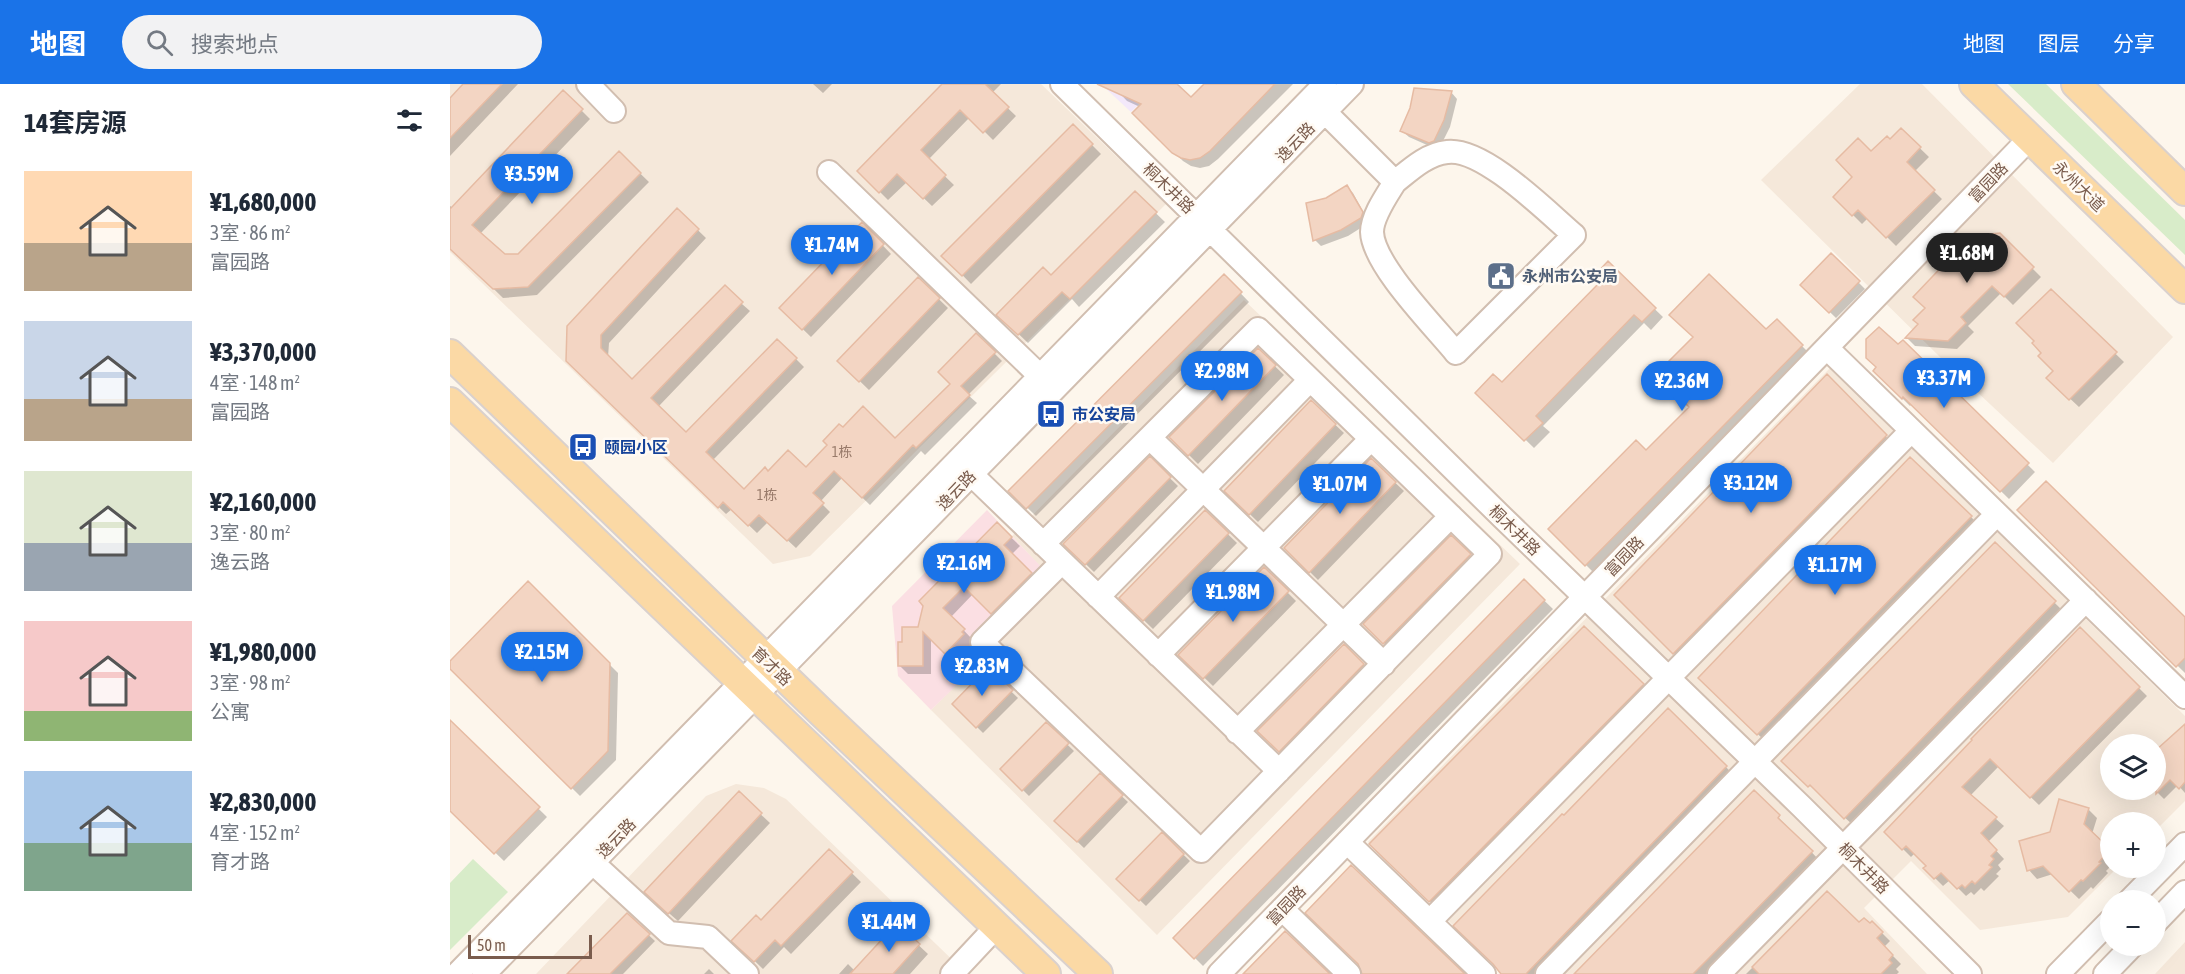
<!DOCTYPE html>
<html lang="zh">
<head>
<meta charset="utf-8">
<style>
	:root { --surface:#fff; --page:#f2f2f3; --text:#1f2937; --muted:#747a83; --accent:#1a73e8 }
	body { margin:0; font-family:"Asap Condensed","Noto Sans SC",sans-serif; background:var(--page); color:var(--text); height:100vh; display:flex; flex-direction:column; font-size:22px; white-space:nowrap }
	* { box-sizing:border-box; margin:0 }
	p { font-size:20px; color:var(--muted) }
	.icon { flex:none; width:33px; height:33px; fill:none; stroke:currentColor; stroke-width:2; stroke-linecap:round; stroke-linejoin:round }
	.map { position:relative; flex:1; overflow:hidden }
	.panel { display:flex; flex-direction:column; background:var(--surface); width:450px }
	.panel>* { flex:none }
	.buttons { position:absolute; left:1650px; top:650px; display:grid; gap:12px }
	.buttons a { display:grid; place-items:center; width:66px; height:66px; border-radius:50%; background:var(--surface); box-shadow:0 6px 24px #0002; font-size:30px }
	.scale { position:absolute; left:18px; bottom:15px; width:124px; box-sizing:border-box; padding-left:6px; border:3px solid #7a5c4d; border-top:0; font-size:16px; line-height:21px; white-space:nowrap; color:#7a5c4d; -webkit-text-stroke:4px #fffaf3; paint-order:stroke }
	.price { position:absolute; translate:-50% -51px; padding:0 14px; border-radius:21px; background:var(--accent); color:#fff; font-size:20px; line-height:39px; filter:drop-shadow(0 2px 3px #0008) }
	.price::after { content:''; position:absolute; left:50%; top:36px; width:18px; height:14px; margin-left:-9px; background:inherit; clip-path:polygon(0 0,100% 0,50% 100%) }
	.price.current { background:#222; color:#fff }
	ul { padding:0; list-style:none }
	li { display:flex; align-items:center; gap:18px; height:150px; padding:0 24px }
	li span { display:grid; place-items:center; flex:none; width:168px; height:120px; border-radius:0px; color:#555 }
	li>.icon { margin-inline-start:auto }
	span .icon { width:72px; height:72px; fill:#fffc; stroke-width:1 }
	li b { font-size:26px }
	h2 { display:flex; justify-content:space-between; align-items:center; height:72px; padding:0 24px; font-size:26px }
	header { display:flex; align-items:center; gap:36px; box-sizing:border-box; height:84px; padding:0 30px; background:var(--accent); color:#fff }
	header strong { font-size:28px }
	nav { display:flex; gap:33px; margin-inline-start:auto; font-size:21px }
	.search { width:420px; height:54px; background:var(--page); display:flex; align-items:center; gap:15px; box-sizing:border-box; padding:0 21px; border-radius:33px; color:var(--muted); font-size:22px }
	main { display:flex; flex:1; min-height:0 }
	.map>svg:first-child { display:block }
</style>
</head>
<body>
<header>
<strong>地图</strong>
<div class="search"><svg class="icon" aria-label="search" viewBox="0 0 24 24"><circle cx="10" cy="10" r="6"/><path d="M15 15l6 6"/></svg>搜索地点</div>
<nav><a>地图</a><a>图层</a><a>分享</a></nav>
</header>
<main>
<section class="panel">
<h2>14套房源<svg class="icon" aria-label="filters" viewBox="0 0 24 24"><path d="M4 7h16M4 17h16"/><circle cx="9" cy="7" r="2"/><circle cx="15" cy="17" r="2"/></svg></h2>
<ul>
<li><span style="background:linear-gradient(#ffd9b3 60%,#b9a48a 0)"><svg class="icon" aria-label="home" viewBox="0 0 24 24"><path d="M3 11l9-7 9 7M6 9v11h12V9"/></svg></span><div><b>¥1,680,000</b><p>3室 · 86 m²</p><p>富园路</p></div></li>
<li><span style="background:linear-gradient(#c9d6e8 65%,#b9a48a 0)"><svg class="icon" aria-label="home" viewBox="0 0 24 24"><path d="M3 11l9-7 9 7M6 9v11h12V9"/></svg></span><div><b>¥3,370,000</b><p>4室 · 148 m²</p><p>富园路</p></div></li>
<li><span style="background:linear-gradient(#dfe7d0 60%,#9aa5b1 0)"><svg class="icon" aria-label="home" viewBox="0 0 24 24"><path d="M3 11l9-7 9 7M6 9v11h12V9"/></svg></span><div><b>¥2,160,000</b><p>3室 · 80 m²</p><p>逸云路</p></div></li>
<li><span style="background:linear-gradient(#f6c9c9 75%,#8fb573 0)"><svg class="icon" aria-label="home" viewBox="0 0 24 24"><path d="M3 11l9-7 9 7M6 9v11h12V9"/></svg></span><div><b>¥1,980,000</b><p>3室 · 98 m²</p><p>公寓</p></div></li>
<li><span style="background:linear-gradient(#a9c7e8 60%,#7fa58c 0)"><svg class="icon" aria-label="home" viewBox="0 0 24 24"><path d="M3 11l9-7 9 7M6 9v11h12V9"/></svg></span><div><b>¥2,830,000</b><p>4室 · 152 m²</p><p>育才路</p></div></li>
</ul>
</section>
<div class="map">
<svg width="1735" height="890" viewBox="0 0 1735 890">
	<rect width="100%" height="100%" fill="#fdf6ec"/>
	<!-- residential -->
	<path fill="#f5e8da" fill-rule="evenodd" d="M0,0H591L716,120L360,472L323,480L0,168Z
		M1410,0H1472L1723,253L1603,379L1495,278L1311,96Z
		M794,216L1070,480L707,851L481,626L512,595L503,584L599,492L562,452Z
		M1380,284L1735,632V717L1706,746V738H1660V783H1668L1618,833L1530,846L1461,777L1414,824L1477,890H1053L918,758ZM1660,660H1706V705H1660Z
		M286,700L314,704L336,715L517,890H86L256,712Z
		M1735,858V890H1705Z"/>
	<!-- education -->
	<path fill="#f3e8fa" d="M651,0H709L681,28Z"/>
	<!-- medical -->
	<path fill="#fbdfe3" d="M537,426L599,491L503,584L513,595L481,626L448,592L442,522Z"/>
	<!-- green -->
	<path fill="#d8ecc9" d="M1558,0H1596L1735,136V171Z
		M23,775L58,808L0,866V799Z"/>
	<!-- shadow -->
	<path fill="#0003" d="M15,0H68L0,72V16Z
		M363,0H382L373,9Z
		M494,0H551L542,9L566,32L543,56L520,33L478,76L504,101L482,122L457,98L438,116L409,87Z
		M661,0H725L741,15L756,0H843L768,75L759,82L750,84L741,82L733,77L684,29L690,23L677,17Z
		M113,8L140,35L30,150L54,172L68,171L169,69L199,98L87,211L53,214L0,162V122L3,124Z
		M1001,8L1007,15L1000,43L990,63L986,65L959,53L952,47L962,25Z
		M623,42L651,70L521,200L494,172Z
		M1451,46L1479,73L1464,88L1492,115L1446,162L1418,134L1412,140L1385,113L1404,93L1421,70L1440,57Z
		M897,103L903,109L918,136L917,140L898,152L871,162L865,156L877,115Z
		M685,109L715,138L629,223L622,215L578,259L557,239Z
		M227,126L256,154L159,259L158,273L182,297L275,203L292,220L300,227L208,323L236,350L327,257L346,275L354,283L263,376L294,407L318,389L356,385L393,345L445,356L502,300L526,251L552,277L518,311L527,319L475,371L471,367L420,421L392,394L370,418L380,428L346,464L318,438L307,449L282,425L276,430L117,276Z
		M412,140L441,170L361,253L331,224Z
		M1549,151L1591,193L1563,221L1551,209L1518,242L1524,248L1507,265L1465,262L1457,254L1470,240L1477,224Z
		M1381,171L1415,205L1386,234L1352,201Z
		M1158,180L1213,233L1201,246L1194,239L1093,342L1100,348L1084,364L1027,309L1052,301L1152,198Z
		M774,192L799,218L586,432L560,407Z
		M468,195L498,224L419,306L389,277Z
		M1601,207L1674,278L1629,323L1598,294L1605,287L1594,269Z
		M1327,237L1360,270L1144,489L1100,445L1196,368L1241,323L1245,253L1316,247Z
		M1453,258L1585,388L1559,415L1462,320L1460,322L1425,287Z
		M808,266L834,291L748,380L721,353Z
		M1377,292L1444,361L1233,578L1166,511Z
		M861,318L894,349L808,438L776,407Z
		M700,375L728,402L644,488L615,460Z
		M921,376L954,407L868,496L836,464Z
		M1496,408L1530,442L1317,659L1250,594Z
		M1569,426L1735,535V589Z
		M755,428L787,459L703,545L671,514Z
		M547,440L570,462L561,471L589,499L551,537L523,510L501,533L522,555L519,557L522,560L505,577L481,554V590H458L449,581L454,560L469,544Z
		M1001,453L1028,480L943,568L915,540Z
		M1545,460L1613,527L1404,742L1333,677Z
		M814,485L846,517L763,602L731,571Z
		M1074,497L1103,525L753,882L725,854Z
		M78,499L168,589L166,676L130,712L0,583V579Z
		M1134,544L1201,609L989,826L921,760Z
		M1630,546L1697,612L1589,721L1549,682L1520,712L1554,742L1538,758L1554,775L1548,781L1551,785L1546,790L1549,792L1534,807L1531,804L1524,811L1521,808L1516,812L1500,796L1493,802L1475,784L1478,782L1465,769L1461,773L1436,748Z
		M894,562L922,589L838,675L809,647Z
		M538,585L568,614L533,649L504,620Z
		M1218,626L1285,692L1092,890H1053Z
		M1,639L97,733L54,777L0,725Z
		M596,640L624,667L579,712L552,685Z
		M1735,642V709L1728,701L1714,715L1704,705H1706V668Z
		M650,692L678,718L634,764L606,737Z
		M1304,708L1370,777L1259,890H1126Z
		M289,710L320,739L228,837L205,817Z
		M1638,725L1647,734L1642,750L1660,767V783L1656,787L1658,789L1643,805L1641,803L1629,815L1603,790L1587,795L1579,786L1601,749Z
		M712,750L740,777L696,822L668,795Z
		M379,767L411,798L341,870L334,863L313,885L284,857L311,838Z
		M1377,809L1409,840L1420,841L1422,839L1440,857L1434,863L1451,880L1446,885L1449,888L1447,890H1296Z
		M177,831L205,857L173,890H119Z
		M447,841L478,870L460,890H389L398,880L405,887Z
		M259,885L264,890H254Z"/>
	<!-- building -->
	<path fill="#f3d5c3" stroke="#e6bba3" stroke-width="1.5" d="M13,0H52L0,54V14Z
		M492,0H535L559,23L533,49L510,26L471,66L496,91L473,115L447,90L429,109L407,87Z
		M647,0H727L741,13L754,0H825L760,67L750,74L740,76L731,74L722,69L682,29L691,20Z
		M964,4L1002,7L994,36L984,57L979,59L950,47L960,24Z
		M113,6L133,25L22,141L55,170H68L169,67L191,89L78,203L43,205L0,165V125Z
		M623,40L643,60L512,192L491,172Z
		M1451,44L1471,63L1457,78L1485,106L1436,154L1408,126L1402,132L1383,113L1402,93L1386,76L1408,54L1421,67L1437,52L1440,55Z
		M897,101L913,128L911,134L891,146L863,157L856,119L876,114Z
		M685,107L707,128L620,215L612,208L568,251L546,231L593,183L601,191Z
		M227,124L249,145L151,251V264L182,295L275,201L293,218L201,314L236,348L327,255L347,274L256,368L294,405L315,383L318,387L338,366L356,383L377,361L373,357L389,340L393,343L413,322L445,354L500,300L488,288L526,249L546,268L511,302L520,311L466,364L463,361L412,414L384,387L363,409L374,419L337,457L309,431L298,442L273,418L268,424L116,277L117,242Z
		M412,138L434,160L352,246L329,224Z
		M1550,149L1584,183L1554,213L1542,202L1511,233L1516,239L1498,257L1455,254L1468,240L1463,236L1475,224L1463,213L1521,152Z
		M1381,169L1410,197L1379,229L1350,201Z
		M1158,177L1206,224L1192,238L1184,231L1086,332L1093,339L1074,357L1025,309L1043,290L1052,298L1150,198L1144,192Z
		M774,190L792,208L576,425L558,407Z
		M1259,190L1316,245L1327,235L1353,261L1135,482L1098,445L1186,356L1196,366L1239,323L1206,290L1243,253L1219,231Z
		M468,193L490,214L409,298L387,277Z
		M1601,205L1667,268L1619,316L1596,294L1603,287L1588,272L1591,269L1582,259L1584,257L1566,239Z
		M1429,243L1448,260L1453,256L1579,379L1550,408L1453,313L1452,315L1423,287L1426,283L1416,274V255Z
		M808,264L826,281L738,372L719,353Z
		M1377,290L1437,351L1223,570L1164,511Z
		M861,316L886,340L799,431L774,407Z
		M700,372L721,393L635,481L613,460Z
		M1460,373L1522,432L1307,651L1248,594Z
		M921,374L946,398L859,489L834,464Z
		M1596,397L1735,533V574L1726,583L1567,426Z
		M755,426L779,449L693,537L669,514Z
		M547,438L562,453L554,461L582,489L541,530L514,503L493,524L515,545L512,548L514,550L495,570L473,548V582H448V558H452V543H468L473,522L469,517Z
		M1001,451L1021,470L933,560L913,540Z
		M1545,458L1606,517L1394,735L1360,701L1358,703L1331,677Z
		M814,483L839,507L753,595L728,571Z
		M1074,495L1095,516L744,875L723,854Z
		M78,497L160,579L158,667L121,705L0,585V577Z
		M1134,542L1194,600L979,818L919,760Z
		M1630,543L1690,603L1580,714L1540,675L1512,703L1547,733L1531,749L1547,766L1541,772L1544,775L1539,781L1542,783L1525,800L1522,797L1515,804L1512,801L1507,805L1491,789L1484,795L1473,784L1476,782L1456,762L1452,766L1434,748L1522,656L1521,655Z
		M894,560L914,580L829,668L807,647Z
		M538,583L563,606L526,644L502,620Z
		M1218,624L1277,682L1076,890H1051L1043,880L1003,842L1112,730L1114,731Z
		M0,636L90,723L44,770L0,727Z
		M596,638L619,659L572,707L550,685Z
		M1735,640V698L1729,705L1720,696L1706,710V666Z
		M650,689L673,711L627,758L604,737Z
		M1304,706L1330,731L1328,734L1363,767L1259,874L1243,890H1124Z
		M289,707L312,729L218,830L194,808Z
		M1609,715L1639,724L1634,740L1660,765L1649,778L1651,779L1633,797L1631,796L1619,808L1593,782L1577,787L1569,757L1600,748Z
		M712,748L734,770L689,817L666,795Z
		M379,765L403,788L331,862L325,856L304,878L281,857L306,831L311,836Z
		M901,781L1015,890H912L908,880L855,829Z
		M1377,807L1409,838L1414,834L1420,839L1422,837L1433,848L1427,854L1443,871L1439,876L1442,879L1431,890H1309L1302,883Z
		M177,829L200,850L160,890H117Z
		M447,839L470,860L443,890H400Z
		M835,847L880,890H793Z"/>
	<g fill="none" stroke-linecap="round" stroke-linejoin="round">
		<!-- minor casing -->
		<g stroke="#d1beb0" stroke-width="26">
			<path id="minor" d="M138,0L164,27
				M612,0L1052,433L1352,723L1520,890
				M875,28L945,98C937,111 922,132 922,148C923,181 985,243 1006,269L1124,151C1097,128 1033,63 997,68C977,70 960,86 945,98
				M379,88L590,292
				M1377,264L1735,613
				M700,354L934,580
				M521,390L829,687
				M593,460L808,245L1040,470L751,767L532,558L612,478
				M648,513L860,296
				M708,571L921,355
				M787,648L1001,432
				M897,758L1034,890
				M143,779L219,849L258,853L297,890
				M1680,816L1735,760
				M832,825L899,890
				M980,837L1461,347
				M1706,838L1735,808
				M7,890L875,0
				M34,890L902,0
				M502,890L546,843
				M769,890L1580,54
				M1097,890L1547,430
				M1269,890L1636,516
				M1608,890L1660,837
				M1655,890L1683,861"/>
		</g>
		<!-- major casing -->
		<g stroke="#dad1cd" stroke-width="32">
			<path id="major" d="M1524,0L1735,205
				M1626,0L1735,107
				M0,270L372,629L648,890
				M0,318L596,890"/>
		</g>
		<!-- minor -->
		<use href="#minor" stroke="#fff" stroke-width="22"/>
		<!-- major -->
		<use href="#major" stroke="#fbd9a5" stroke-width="28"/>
	</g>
	<!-- icons -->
	<defs>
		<g id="civic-square" transform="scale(1.5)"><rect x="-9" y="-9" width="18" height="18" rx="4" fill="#5c6f8a" stroke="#fffaf3"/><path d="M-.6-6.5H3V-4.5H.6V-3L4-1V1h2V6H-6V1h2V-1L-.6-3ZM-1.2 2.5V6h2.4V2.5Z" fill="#fff"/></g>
		<g id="bus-square" transform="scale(1.5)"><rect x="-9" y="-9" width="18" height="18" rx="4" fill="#1a4fb4" stroke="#fffaf3"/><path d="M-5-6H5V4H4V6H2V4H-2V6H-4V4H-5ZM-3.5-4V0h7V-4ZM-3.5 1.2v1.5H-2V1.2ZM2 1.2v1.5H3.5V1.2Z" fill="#fff"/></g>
	</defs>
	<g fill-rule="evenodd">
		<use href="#civic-square" x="1051" y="192"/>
		<use href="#bus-square" x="601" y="330"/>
		<use href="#bus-square" x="133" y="363"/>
	</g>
	<g text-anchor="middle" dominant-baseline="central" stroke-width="5" stroke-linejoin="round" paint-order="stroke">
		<!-- number labels -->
		<g font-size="14" fill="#987a6a">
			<text x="392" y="368">1栋</text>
			<text x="317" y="411">1栋</text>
		</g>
		<!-- street labels -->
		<g font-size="16" fill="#7a5c4d" stroke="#fffaf3">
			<text transform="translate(845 58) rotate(-46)">逸云路</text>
			<text transform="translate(1538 98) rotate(-46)">富园路</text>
			<text transform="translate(1629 102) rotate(44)">永州大道</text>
			<text transform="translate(719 104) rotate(44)">桐木井路</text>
			<text transform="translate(506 406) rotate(-46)">逸云路</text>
			<text transform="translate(1065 446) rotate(44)">桐木井路</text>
			<text transform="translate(1174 472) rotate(-46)">富园路</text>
			<text transform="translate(322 582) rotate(44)">育才路</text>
			<text transform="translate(166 754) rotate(-46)">逸云路</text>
			<text transform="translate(1414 784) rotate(45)">桐木井路</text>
			<text transform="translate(836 821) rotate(-46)">富园路</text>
		</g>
		<!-- service labels -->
		<g font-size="16" font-weight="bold" fill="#4e5e75" stroke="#fffaf3" text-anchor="start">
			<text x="1072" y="192">永州市公安局</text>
		</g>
		<!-- transit labels -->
		<g font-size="16" font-weight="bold" fill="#164399" stroke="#fffaf3" text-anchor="start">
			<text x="622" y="330">市公安局</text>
			<text x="154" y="363">颐园小区</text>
		</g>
	</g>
</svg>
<div class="buttons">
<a><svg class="icon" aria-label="layers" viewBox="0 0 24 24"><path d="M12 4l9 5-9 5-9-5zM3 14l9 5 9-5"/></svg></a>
<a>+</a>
<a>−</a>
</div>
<div class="scale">50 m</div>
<b class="price" style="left:82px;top:121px">¥3.59M</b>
<b class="price" style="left:382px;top:192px">¥1.74M</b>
<b class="price current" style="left:1517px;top:200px">¥1.68M</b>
<b class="price" style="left:772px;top:318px">¥2.98M</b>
<b class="price" style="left:1494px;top:325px">¥3.37M</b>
<b class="price" style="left:1232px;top:328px">¥2.36M</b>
<b class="price" style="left:1301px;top:430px">¥3.12M</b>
<b class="price" style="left:890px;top:431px">¥1.07M</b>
<b class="price" style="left:514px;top:510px">¥2.16M</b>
<b class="price" style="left:1385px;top:512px">¥1.17M</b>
<b class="price" style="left:783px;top:539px">¥1.98M</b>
<b class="price" style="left:92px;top:599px">¥2.15M</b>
<b class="price" style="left:532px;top:613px">¥2.83M</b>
<b class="price" style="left:439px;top:869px">¥1.44M</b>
</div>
</main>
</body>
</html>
